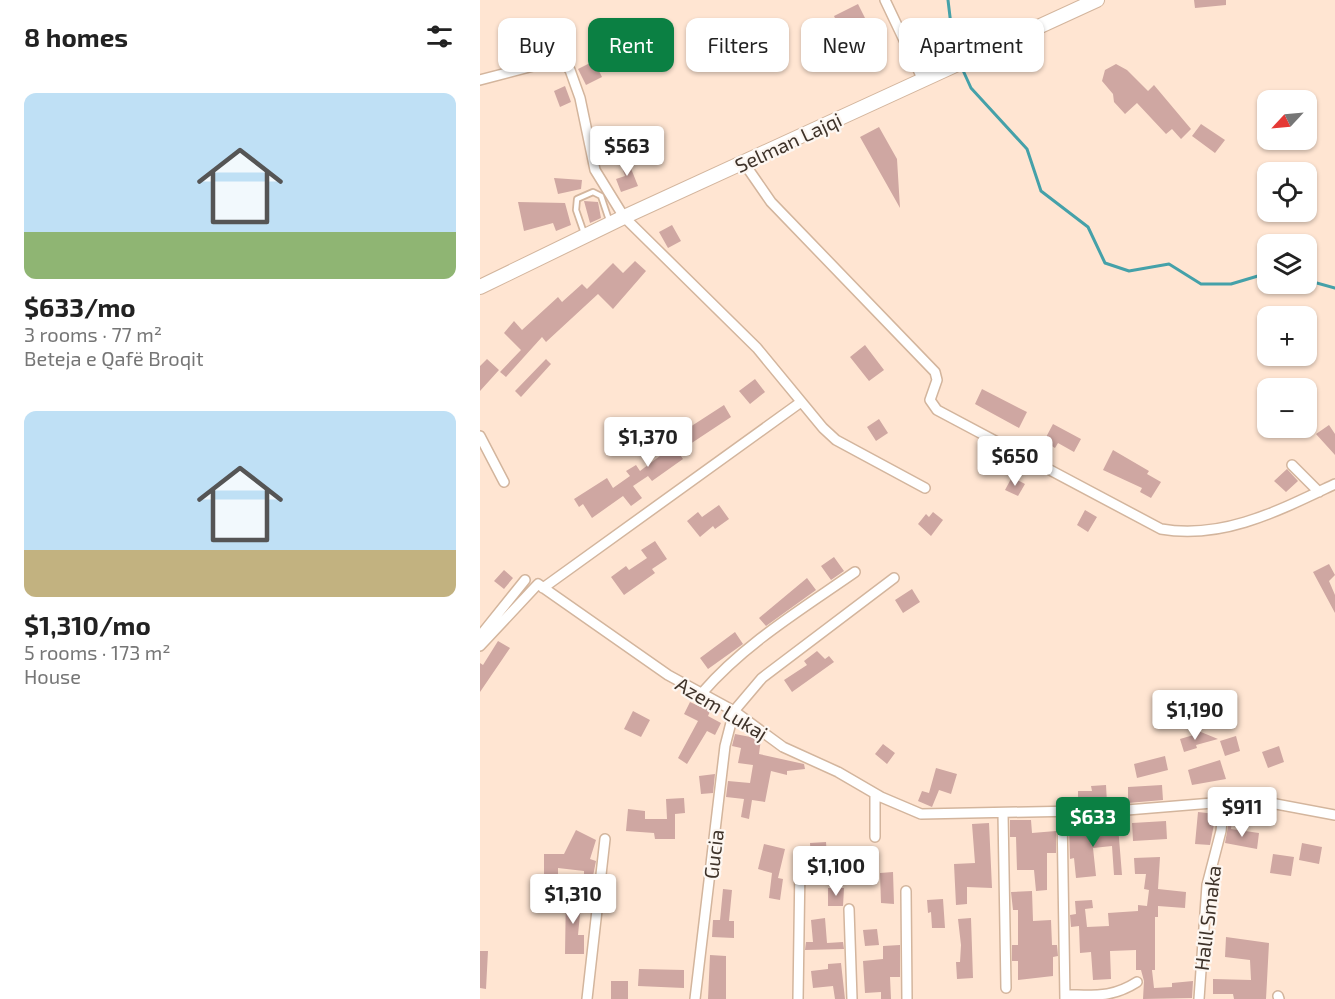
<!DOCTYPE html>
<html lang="en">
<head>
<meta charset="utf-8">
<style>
	:root { --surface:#fff; --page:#f2f2f2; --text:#222; --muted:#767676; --accent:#0b8043 }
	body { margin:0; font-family:"Exo 2",sans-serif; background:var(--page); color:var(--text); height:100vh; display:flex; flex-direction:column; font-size:22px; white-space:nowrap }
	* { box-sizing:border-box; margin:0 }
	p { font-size:20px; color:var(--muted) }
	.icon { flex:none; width:33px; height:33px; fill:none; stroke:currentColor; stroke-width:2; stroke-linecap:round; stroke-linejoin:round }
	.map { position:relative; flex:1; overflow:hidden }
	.details { display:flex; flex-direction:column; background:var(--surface); width:480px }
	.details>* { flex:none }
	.banner { position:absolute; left:18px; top:18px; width:570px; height:54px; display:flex; gap:12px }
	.needle { width:39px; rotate:244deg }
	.controls { position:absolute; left:777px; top:90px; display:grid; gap:12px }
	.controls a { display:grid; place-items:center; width:60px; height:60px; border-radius:12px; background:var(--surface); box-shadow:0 2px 4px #0004; font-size:30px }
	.price { position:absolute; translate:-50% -51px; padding:0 14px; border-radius:6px; background:#fff; color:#222; font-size:20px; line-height:39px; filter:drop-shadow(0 2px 3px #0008) }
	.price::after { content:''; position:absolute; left:50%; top:36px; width:18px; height:14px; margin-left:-9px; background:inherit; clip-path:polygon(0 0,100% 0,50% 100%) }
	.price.active { background:var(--accent); color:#fff }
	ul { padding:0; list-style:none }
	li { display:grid; align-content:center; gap:12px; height:318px; padding:0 24px }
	li span { display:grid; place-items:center; height:186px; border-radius:12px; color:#555 }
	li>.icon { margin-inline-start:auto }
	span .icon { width:108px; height:108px; fill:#fffc; stroke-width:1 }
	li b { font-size:26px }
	h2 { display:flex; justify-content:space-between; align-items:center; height:72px; padding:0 24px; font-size:26px }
	.chip { padding:0 21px; border-radius:12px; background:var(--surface); box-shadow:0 2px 4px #0004; font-size:21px; line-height:54px }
	.chip.active { background:var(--accent); color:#fff }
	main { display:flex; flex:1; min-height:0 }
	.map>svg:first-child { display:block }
</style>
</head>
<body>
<main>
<section class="details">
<h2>8 homes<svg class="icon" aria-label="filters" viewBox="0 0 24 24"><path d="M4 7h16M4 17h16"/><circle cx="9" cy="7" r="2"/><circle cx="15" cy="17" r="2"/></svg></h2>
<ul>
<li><span style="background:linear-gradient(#bfe0f5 75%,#8fb573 0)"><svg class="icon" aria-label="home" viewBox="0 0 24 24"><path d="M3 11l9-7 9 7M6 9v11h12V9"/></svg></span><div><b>$633/mo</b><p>3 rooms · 77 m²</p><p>Beteja e Qafë Broqit</p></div></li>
<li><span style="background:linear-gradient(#bfe0f5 75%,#c2b280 0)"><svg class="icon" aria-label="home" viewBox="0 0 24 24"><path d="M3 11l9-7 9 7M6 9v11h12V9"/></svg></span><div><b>$1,310/mo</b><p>5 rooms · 173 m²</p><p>House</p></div></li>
</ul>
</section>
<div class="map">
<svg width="855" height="999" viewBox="0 0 855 999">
	<rect width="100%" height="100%" fill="#ffe5d2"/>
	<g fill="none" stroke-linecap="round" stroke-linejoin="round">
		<!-- stream -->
		<path stroke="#45a1a9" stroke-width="3" d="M468,0L473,42L479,60
			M481,66L491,88L547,149L561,191L608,227L625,263L649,271L689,264L721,284H751L788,273
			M826,280L855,288"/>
	</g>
	<!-- building -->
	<path fill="#cfa7a2" d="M714,0H746V5L715,8Z
		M378,4L387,22L363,35L354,16Z
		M114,61L122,77L106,85L98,69Z
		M636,64L647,70L668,91L674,85L711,129L701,139L692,129L686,134L657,103L645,114L634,102L633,94L622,81L625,70Z
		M85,86L91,102L80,107L74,91Z
		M721,124L745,140L735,153L712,136Z
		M399,127L417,159L420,208L380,137Z
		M146,156L158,186L141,192L136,179L145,176L139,159Z
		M74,178L102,180L101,189L78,194Z
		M104,201L118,202L121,218L110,223Z
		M38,202L85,203L91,225L76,231L73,223L44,231Z
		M192,225L201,241L188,248L179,232Z
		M155,261L166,271L133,309L118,294L66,342L62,337L26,377L20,372L41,350L24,333L34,321L42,330L78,297L82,302L102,284L107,289L133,263L143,273Z
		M385,345L404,370L389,381L370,357Z
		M7,359L19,370L0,391V366Z
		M66,359L71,364L41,397L35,391Z
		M275,379L285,392L270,404L259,391Z
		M502,389L547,412L539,428L495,404Z
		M244,405L251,417L198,452L203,459L172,481L168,476L153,486L162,498L151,506L143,496L112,518L103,504L99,507L94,499L127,478L133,488L150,476L146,471L156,465L160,471L197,443L193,438Z
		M399,419L408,433L396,441L387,427Z
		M573,424L601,439L594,452L578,443L575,448L564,441Z
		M849,425L855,434V455L836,434Z
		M633,450L669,471L667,474L681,482L671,498L660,492L662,488L623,470Z
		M807,469L818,481L806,492L794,481Z
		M532,477L545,484L538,496L525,490Z
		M239,505L249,519L235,529L233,526L220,537L207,521L218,512L222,517Z
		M605,510L617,517L608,532L597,525Z
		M453,512L463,520L451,536L438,524L446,514L449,517Z
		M175,541L187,559L172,569L175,573L144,595L131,577L146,566L149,570L167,558L161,550Z
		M354,557L364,571L351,580L341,566Z
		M849,564L855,575L849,581L855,595V613L833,572Z
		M24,570L33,578L24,589L14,581Z
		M327,578L336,590L286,626L279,618Z
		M432,589L440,602L423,613L415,600Z
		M255,632L263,644L228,669L220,658Z
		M18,641L30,648L0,692V663L3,665Z
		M337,651L345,659L349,656L354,662L312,692L304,680L327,665L324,661Z
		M210,702L223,708L226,703L232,707L228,716L241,723L235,735L227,731L207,764L198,758L218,721L204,714Z
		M153,711L170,720L161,737L144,729Z
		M716,730L738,739L716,745L717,748L704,752L700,739L717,734Z
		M255,734L281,739L279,754L324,764L325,769L307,771V775L291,771L285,802L272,800L269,819L261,817L264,799L246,797L248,781L270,783L273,765L258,763L261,748L252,746Z
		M756,736L760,751L745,756L740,741Z
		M403,744L415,753L407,764L395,754Z
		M799,746L804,762L788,768L782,752Z
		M685,756L688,770L657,778L654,764Z
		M740,760L746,779L712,785L708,770Z
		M456,768L477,774L471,794L459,790L452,807L438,801L442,791L449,793Z
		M235,774L233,793L221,794L219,776Z
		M626,785L627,803L598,804V791H612L611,786Z
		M682,785L683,800L648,803V787Z
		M204,798L205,813L195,814V839H175L174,833L146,831L148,809L165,811V819H187L186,799Z
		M718,812L736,814L730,845L715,844Z
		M530,820H551L552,833L576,831V853H567V890L556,891L554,870H537L536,837H530Z
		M686,821L687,839L653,841L652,823Z
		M749,821H752L751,829L779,833L777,849L745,843Z
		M509,823L512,888L487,887V904L476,905L474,864L495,863L492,824Z
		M638,826L642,875H634L632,846L613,848L616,876L596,878L594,858L590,859L589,828Z
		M96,830L116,840L110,859L116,861L113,876L104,874V871L78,868V880H64V854H84Z
		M346,842L347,858L331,859L330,843Z
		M822,843L842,847L839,864L819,860Z
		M284,844L305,849L298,878L303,879L300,900L289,898L292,873L278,869Z
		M793,854L814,857L811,876L790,873Z
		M680,857L678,889L706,892L705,908L678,906V917H675V970H672L674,988L692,987V983L713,981L712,998L663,999L664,981L661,970H656V950L630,951L631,979L613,980L611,952L600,953L599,926L591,927L590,915L596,914L595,901L612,900L613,908L605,909L607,927L629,926L628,913L658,911V905L667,906L669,890L664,889L666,874H655L654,858Z
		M413,872L414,904L401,903L400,873Z
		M348,888H364L363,906H348Z
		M243,889L252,890L249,921H254V938L232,937L233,920H240Z
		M552,891L553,921L571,920L572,945H577L578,956L573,957V976L538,980V961H532V945H538V910H533L531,892Z
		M86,892L102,893L98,935H104V954H85Z
		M463,899L465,928H452L451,912L448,913L447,900Z
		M345,918L347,943L363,942L364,949L325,950L326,942H333L331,920Z
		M491,918L493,978L477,979L476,962H480L481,945L478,919Z
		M397,929L399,945L385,946L383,930Z
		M746,937L789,943L786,999H754L753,994H733V979L771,980L770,960L745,957Z
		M420,945V977H410L411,999H401V992L385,993L383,961L403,959V946Z
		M0,951H8L6,989L0,988Z
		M230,955L246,956V999H228Z
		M361,963L365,999H355L353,986L333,988L331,971L348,969V964Z
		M159,969L204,970V988L158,986Z
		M131,981H148V999H131Z"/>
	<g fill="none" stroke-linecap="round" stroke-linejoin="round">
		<!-- lane casing -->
		<g stroke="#d3b59d" stroke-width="8">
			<path id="lane" d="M104,233L96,210L97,199L113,192L121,196L130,223"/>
		</g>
		<!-- street casing -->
		<g stroke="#d3b59d" stroke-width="12">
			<path id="street" d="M405,0L442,78
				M0,80L80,59L90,70L100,98L115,170L144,217L277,348L343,428L356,440L445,488
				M264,163L291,202L455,372L457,380L450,400L457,410L681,529C743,540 800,510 855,484
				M0,436L24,482
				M812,465L839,492
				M63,588L321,402
				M0,636L45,580
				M0,646L58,584L188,675L254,711L303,747L358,772L401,797L441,814L647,810L757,801H780L855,815
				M222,693C264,644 322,609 375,572
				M395,794V837
				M523,813L526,988
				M582,813L585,999
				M426,891L427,999
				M369,909L372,999
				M585,995C615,995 632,998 657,982
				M798,996L799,999
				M107,999L125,839
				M215,999L245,746L254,711L282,678L414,578
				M318,999L320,864
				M719,999L727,885L741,831L744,802"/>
		</g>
		<!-- secondary casing -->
		<g stroke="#d3b59d" stroke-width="16">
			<path id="secondary" d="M0,287L144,217L617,0"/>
		</g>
		<!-- lane -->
		<use href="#lane" stroke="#fff" stroke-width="4.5"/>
		<!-- street -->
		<use href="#street" stroke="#fff" stroke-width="9"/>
		<!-- secondary -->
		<use href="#secondary" stroke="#fff" stroke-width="14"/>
	</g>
	<g text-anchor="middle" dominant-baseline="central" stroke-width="4.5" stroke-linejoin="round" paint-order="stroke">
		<!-- street labels -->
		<g font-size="20" fill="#3f332a" stroke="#fdf7f2">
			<text transform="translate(308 142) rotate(-25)">Selman Lajqi</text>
			<text transform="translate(242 708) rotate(31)">Azem Lukaj</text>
			<text transform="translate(233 854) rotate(-83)">Gucia</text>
			<text transform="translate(727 918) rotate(-83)">Halil Smaka</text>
		</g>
	</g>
</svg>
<div class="controls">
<a><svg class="needle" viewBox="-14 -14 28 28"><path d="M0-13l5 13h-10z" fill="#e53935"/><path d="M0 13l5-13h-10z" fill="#767676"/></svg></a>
<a><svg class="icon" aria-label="locate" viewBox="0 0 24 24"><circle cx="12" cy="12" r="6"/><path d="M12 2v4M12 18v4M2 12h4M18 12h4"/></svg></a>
<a><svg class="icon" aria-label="layers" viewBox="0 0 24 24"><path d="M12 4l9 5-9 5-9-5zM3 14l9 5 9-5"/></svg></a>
<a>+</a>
<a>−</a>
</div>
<b class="price" style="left:147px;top:177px">$563</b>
<b class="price" style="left:168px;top:468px">$1,370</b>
<b class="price" style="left:535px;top:487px">$650</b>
<b class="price" style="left:715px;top:741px">$1,190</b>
<b class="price" style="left:762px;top:838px">$911</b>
<b class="price active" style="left:613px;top:848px">$633</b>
<b class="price" style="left:356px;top:897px">$1,100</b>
<b class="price" style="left:93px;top:925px">$1,310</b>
<div class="banner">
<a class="chip">Buy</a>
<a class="chip active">Rent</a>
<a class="chip">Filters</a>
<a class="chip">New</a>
<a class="chip">Apartment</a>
</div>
</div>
</main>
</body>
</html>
